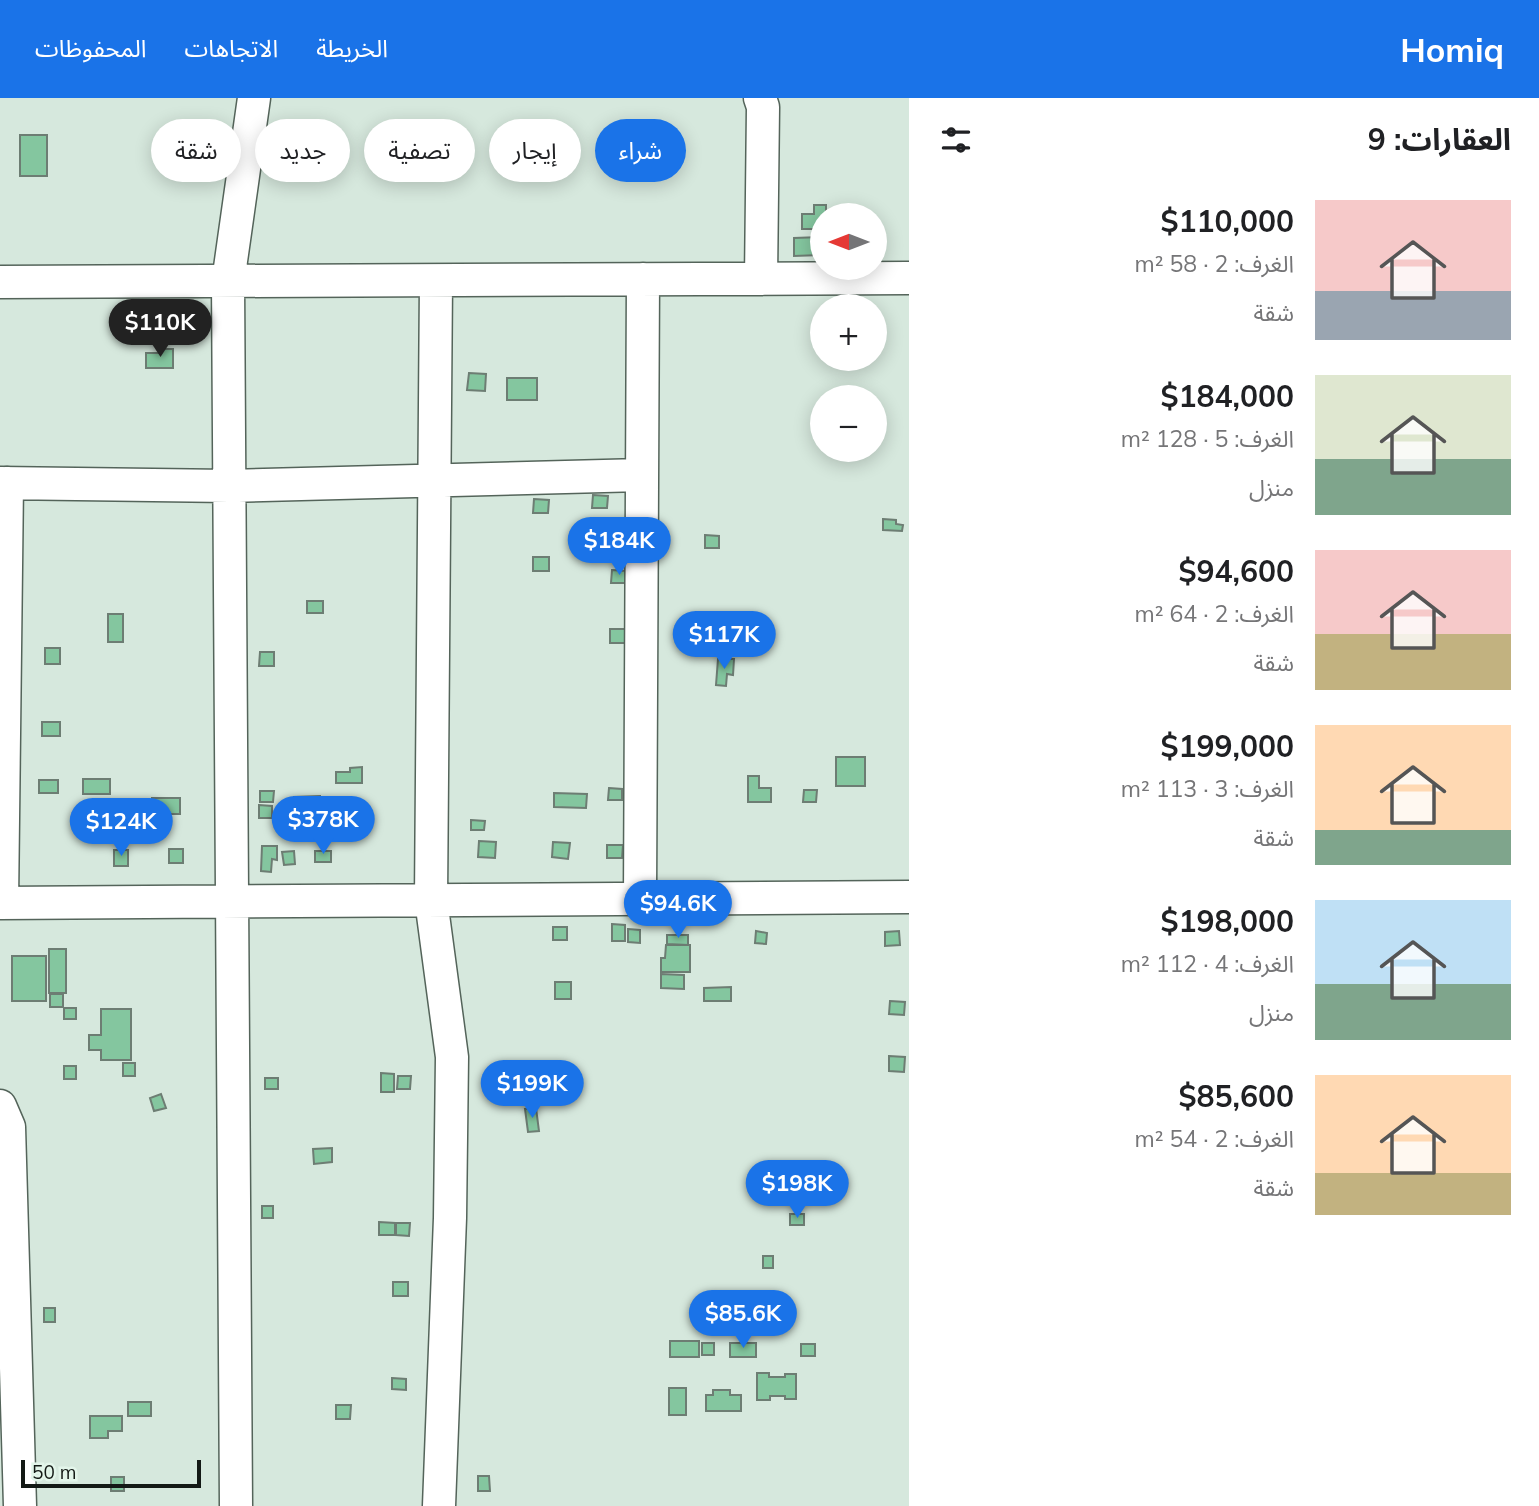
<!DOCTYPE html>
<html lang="ar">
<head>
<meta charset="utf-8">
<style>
	:root { --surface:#fff; --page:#f6f6f6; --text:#202124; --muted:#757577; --accent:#1a73e8 }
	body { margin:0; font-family:Mulish,"Noto Sans Arabic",sans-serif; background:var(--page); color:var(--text); direction:rtl; height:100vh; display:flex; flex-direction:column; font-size:26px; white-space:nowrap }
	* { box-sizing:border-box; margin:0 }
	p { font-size:23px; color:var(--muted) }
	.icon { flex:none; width:38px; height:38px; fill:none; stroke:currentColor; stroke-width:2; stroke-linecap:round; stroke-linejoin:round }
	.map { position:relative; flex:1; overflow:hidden; direction:ltr }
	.side { display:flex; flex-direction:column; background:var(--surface); width:630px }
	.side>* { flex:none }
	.hud { position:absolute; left:21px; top:21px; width:665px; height:63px; direction:rtl; display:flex; gap:14px }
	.needle { width:46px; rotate:270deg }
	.tools { position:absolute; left:810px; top:105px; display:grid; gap:14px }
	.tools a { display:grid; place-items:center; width:77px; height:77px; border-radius:50%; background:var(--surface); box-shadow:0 4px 18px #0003; font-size:35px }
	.scale { position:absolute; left:21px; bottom:18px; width:180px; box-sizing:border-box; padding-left:7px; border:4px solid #131915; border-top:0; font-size:19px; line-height:24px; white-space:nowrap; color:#131915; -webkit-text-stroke:5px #e3f5ea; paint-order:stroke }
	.price { position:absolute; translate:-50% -60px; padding:0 16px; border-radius:24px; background:var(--accent); color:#fff; font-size:23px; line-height:46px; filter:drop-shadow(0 2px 4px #0008) }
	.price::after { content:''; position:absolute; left:50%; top:42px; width:21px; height:16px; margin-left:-10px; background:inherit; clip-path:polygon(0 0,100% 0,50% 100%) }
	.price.active { background:#222; color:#fff }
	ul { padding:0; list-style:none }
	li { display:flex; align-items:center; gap:21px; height:175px; padding:0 28px }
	li span { display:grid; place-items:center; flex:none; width:196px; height:140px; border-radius:0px; color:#555 }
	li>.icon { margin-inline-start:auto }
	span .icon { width:84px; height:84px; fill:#fffc; stroke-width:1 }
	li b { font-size:30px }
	h2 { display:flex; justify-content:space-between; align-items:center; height:84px; padding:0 28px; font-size:30px }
	.pill { padding:0 24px; border-radius:32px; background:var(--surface); box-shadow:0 4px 18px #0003; font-size:24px; line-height:63px }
	.pill.active { background:var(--accent); color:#fff }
	header { display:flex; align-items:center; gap:42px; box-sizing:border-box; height:98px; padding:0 35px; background:var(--accent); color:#fff }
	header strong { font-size:33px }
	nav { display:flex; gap:38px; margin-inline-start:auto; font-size:24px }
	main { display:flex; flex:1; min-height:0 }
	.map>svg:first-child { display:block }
</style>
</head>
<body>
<header>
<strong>Homiq</strong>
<nav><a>الخريطة</a><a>الاتجاهات</a><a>المحفوظات</a></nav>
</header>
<main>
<section class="side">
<h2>العقارات: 9<svg class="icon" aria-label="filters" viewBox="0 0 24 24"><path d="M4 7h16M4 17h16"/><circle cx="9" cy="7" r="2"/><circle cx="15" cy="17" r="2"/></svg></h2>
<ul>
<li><span style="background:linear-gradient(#f6c9c9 65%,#9aa5b1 0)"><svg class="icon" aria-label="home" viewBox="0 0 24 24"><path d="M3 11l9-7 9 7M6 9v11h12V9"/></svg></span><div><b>$110,000</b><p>الغرف: 2 · 58 m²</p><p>شقة</p></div></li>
<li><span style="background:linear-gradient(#dfe7d0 60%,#7fa58c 0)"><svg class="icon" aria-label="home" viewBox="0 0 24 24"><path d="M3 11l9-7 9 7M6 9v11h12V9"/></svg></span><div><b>$184,000</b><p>الغرف: 5 · 128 m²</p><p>منزل</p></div></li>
<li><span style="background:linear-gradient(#f6c9c9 60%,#c2b280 0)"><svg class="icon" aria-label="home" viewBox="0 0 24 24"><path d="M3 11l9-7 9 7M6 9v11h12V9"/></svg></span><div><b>$94,600</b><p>الغرف: 2 · 64 m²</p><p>شقة</p></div></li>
<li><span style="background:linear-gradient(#ffd9b3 75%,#7fa58c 0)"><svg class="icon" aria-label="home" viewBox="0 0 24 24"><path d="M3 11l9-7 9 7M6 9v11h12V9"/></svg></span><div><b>$199,000</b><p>الغرف: 3 · 113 m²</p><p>شقة</p></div></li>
<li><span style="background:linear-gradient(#bfe0f5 60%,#7fa58c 0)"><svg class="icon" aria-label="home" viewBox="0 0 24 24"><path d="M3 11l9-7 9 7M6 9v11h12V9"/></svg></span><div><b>$198,000</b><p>الغرف: 4 · 112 m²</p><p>منزل</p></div></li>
<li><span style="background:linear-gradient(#ffd9b3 70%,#c2b280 0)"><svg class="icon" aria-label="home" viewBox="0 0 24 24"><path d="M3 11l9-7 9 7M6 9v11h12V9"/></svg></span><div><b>$85,600</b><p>الغرف: 2 · 54 m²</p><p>شقة</p></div></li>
</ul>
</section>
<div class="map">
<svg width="909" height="1408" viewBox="0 0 909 1408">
	<rect width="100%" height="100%" fill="#d6e8dd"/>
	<!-- building -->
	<path fill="#84c69f" stroke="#6d7d73" stroke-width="2" d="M20,37H47V78H20Z
		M814,107H826V117H822V131H802V116H814Z
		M821,139V157L794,158V140Z
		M161,251H173V270H146V255H161Z
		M469,275L486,276L485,293L467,292Z
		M507,280H537V302H507Z
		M593,397L608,398L607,410H592Z
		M534,401L549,402L548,415H533Z
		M883,421L896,422V426L903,427L902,433L883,432Z
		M705,437L719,438V450H705Z
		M533,459H549V473H533Z
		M612,472L626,473V485H611Z
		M307,503H323V515H307Z
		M108,516H123V544H108Z
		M610,531H625V545H610Z
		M45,550H60V566H45Z
		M260,554H274V568H259Z
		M718,561H734L733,577L727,576L726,588L716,587Z
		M42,624H60V638H42Z
		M836,659H865V688H836Z
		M362,669V685H336V674H350V670Z
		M748,678H759V690H771V704H748Z
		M83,681H110V696H83Z
		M39,682H58V695H39Z
		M609,690L622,691V702H608Z
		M804,692H817L816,704H803Z
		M260,693H274L273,704H260Z
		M554,695L587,696L586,710L554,709Z
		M320,698L321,728L295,729L294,699Z
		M152,700H180V716H152Z
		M259,707L272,708V720H259Z
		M471,722L485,723L484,732H471Z
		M479,743L496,744L495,760L478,759Z
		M553,744L570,745L568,761L552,759Z
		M607,747H623L622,760H607Z
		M262,748H277V762L272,761L271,774L261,773Z
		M169,751H183V765H169Z
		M114,752H128V768H114Z
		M294,753L295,766L284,767L282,754Z
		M315,753H331V764H315Z
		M612,826L625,827V843H612Z
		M553,829H567V842H553Z
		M628,831L640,832V845L628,844Z
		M756,833L767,835L766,846L755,845Z
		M899,833L900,847L885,848V834Z
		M667,837H688V847L667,846Z
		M666,847H690V874H661V860H665Z
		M49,851H66V895H49Z
		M12,858H46V903H12Z
		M661,876L684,877V891L661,890Z
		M555,884H571V901H555Z
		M731,889V903H704V890Z
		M50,896H63V909H50Z
		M890,903L905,904L904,917L889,916Z
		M64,910H76V921H64Z
		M101,911H131V962H101V952H89V937H101Z
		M889,958L905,959L904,974L889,973Z
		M123,965H135V978H123Z
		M64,968H76V981H64Z
		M381,975L394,976V994H381Z
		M398,978H411L410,991H397Z
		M265,980H278V991H265Z
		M161,996L166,1010L154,1013L150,1000Z
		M536,1010L539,1033L528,1034L525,1011Z
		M332,1050V1064L314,1066L313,1051Z
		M262,1108H273V1120H262Z
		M790,1116H804V1127H790Z
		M379,1124L395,1125V1137H379Z
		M396,1125H410L409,1138L396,1137Z
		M763,1158H773V1170H763Z
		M393,1184H408V1198H393Z
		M44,1210H55V1224H44Z
		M670,1243H699V1259H670Z
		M702,1245H714V1257H702Z
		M730,1245H756V1259H730Z
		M801,1246H815V1258H801Z
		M757,1275H769V1279H785V1276H796V1301H785V1298H770V1302H757Z
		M392,1280L406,1281V1292L392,1291Z
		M669,1290H686V1317H669Z
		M713,1292H730V1297H741V1313H706V1297H713Z
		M128,1304H151V1318H128Z
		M336,1307H351L350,1321H336Z
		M90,1318H122V1333H108V1340H90Z
		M478,1378H489L490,1393H478Z
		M111,1379H124V1393H111Z"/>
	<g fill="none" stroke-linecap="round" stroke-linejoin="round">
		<!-- minor casing -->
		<g stroke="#54645a" stroke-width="35">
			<path id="minor" d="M760,0L763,9L761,181
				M436,183L431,802L452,959L450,1120L439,1408
				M0,184L909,180
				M0,385L229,388L642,377
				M640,800L643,181
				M0,805L909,799
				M2,805L7,385
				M0,1008L9,1029L20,1408
				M236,1408L228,184L254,0"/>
		</g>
		<!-- minor -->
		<use href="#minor" stroke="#fff" stroke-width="32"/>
	</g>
</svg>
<div class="tools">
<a><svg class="needle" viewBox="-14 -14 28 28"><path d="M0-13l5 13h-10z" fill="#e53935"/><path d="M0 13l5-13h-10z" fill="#757577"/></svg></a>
<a>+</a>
<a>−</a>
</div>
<div class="scale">50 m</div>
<b class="price active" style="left:160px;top:261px">$110K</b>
<b class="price" style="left:619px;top:479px">$184K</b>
<b class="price" style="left:724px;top:573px">$117K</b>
<b class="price" style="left:323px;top:758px">$378K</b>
<b class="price" style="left:121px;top:760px">$124K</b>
<b class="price" style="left:678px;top:842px">$94.6K</b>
<b class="price" style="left:532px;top:1022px">$199K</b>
<b class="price" style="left:797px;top:1122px">$198K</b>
<b class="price" style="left:743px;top:1252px">$85.6K</b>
<div class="hud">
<a class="pill active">شراء</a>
<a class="pill">إيجار</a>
<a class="pill">تصفية</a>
<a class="pill">جديد</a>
<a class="pill">شقة</a>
</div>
</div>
</main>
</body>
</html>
